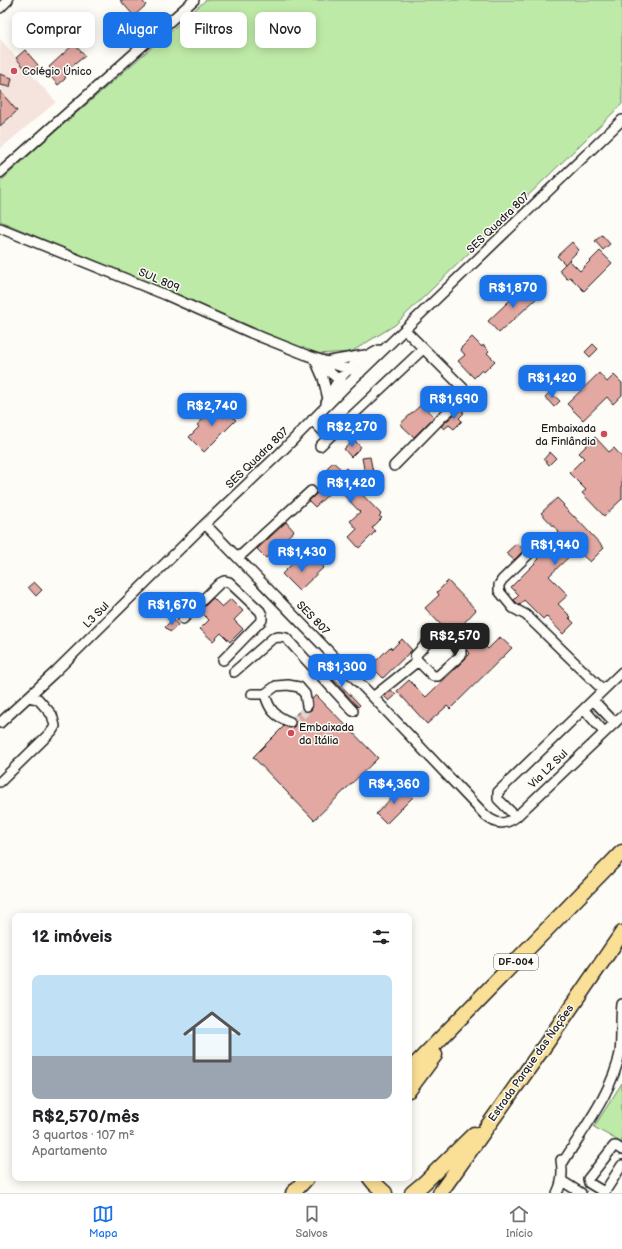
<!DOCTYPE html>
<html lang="pt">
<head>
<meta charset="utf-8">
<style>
	:root { --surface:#fff; --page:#f2f2f2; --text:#202124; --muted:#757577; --line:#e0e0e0; --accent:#1a73e8 }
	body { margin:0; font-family:"Balsamiq Sans",sans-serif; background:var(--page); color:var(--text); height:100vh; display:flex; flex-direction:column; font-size:15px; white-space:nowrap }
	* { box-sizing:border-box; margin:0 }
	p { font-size:13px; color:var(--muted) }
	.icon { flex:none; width:22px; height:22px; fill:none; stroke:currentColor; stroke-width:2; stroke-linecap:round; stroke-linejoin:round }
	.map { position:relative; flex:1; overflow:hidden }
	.sheet { position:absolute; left:12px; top:913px; width:400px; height:268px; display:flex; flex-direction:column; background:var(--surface); border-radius:8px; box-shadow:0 2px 10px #0003 }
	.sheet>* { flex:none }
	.top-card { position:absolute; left:12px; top:12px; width:400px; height:36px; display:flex; gap:8px }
	.price { position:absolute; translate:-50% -34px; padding:0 9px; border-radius:8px; background:var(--accent); color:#fff; font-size:13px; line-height:26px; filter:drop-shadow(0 1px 2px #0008) }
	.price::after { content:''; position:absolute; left:50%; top:24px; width:12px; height:9px; margin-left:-6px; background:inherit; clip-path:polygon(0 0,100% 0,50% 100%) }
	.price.selected { background:#222; color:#fff }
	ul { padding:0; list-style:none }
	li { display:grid; align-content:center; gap:8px; height:212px; padding:0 20px }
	li span { display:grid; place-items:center; height:124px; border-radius:8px; color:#555 }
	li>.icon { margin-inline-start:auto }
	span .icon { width:72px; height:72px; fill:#fffc; stroke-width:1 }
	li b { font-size:17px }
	h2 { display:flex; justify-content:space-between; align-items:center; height:48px; padding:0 20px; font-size:17px }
	.pill { padding:0 14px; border-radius:8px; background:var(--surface); box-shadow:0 2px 10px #0003; font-size:14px; line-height:36px }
	.pill.selected { background:var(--accent); color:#fff }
	.dock { display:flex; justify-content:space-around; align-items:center; height:56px; border-top:1px solid var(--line); background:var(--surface); font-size:11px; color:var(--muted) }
	.dock a { display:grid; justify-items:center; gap:2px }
	.dock .selected { color:var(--accent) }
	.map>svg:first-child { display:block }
</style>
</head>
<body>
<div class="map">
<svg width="622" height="1193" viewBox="0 0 622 1193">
	<rect width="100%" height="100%" fill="#fdfcf7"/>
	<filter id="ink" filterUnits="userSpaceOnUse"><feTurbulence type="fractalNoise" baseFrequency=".025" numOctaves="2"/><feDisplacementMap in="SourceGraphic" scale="8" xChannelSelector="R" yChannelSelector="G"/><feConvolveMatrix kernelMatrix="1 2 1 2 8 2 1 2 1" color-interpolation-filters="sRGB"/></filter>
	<g filter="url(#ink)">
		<!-- built -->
		<path fill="#f5e3dd" d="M0,39L56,102L0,149Z"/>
		<!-- green -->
		<path fill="#beeaa7" stroke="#6d8362" d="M206,0H622V104L395,325L351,352L316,354L0,221V182L40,145Z
			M622,1083V1143L594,1127Z"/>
		<!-- building -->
		<path fill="#e2a8a1" stroke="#1c1c1c" d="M120,0H141L146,5L134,16Z
			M74,44L85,56L66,71L65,79L58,85L51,77L55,74L49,67Z
			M25,50L38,65L29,73L16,58Z
			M0,74L12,78L10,87L0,85Z
			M0,91L17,111L0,126Z
			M602,235L610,244L603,250L595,241Z
			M572,242L579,250L565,264L557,256Z
			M600,251L612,263L584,291L570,277L567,279L559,270L569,260L580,271Z
			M526,285L537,296L536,297L537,298L499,333L488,321Z
			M472,337L482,347L483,345L489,351L487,353L495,361L484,372L482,370L474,378L458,361L465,355L460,349Z
			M593,344L598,349L590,357L585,352Z
			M599,373L607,382L614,375L622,383V395L613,404L607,397L583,420L567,404Z
			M550,392L560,401L554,407L545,397Z
			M219,403L236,420L204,452L189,437L199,427L197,425Z
			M422,404L434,417L414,437L400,424Z
			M463,407L466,409L462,412L464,413L459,418L462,421L454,429L449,425L444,429L441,426Z
			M595,437L609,452L614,448L622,457V499L604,516L582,493L586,490L569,473L584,458L579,453Z
			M354,440L361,447L351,457L344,449Z
			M550,452L556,458L549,465L544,459Z
			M370,457L373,472L365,474L362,458Z
			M333,462L343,471L346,468L354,476L349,481L381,514L379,516L382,518L372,528L376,531L359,548L349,537L357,529L350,521L360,512L336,487L315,507L309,501L334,476L327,468Z
			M557,498L564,505L563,506L574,517V516L604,548L590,562L576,550L549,576L568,595L558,604L571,617L569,618L574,623L563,634L546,616L543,619L524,600L520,605L517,603L514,600L519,595L511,587L539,559L536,556L539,551L559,532L541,513Z
			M286,522L294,531L286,538L288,540L276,552L274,550L266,558L257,549Z
			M517,543L524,550L514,560L506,553Z
			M313,557L324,567L299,591L282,574L298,558L305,565Z
			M448,581L476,610L463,624L488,649L500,637L512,648L455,704L450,709L447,706L427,724L397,691L409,680L426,697L470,654L467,651L465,645L448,627L441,625L425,608L439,595L437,592Z
			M34,582L42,590L36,596L28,587Z
			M213,598L222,607L231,599L243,611L234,620L243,629L230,642L221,633L213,641L200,629L209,620L200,611Z
			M173,619L178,625L170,632L165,627Z
			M402,639L412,650L383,678L371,666L390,647L392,649Z
			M322,666L360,705L358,707L321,667Z
			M391,690L396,695L389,701L384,696Z
			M316,695L378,758L314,820L253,757L284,726L290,728L294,727L296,722L293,717L302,709L305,712L311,710L313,705L312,699Z
			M402,787L413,797L386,824L376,814Z"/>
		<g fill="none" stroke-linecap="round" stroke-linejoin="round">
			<!-- minor-tunnel -->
			<path stroke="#dbdad6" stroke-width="9" stroke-dasharray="9 4.5" stroke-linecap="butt" d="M290,722C299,718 304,715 307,706"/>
			<!-- minor casing -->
			<g stroke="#1c1c1c" stroke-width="12">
				<path id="minor" d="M0,8L8,0
					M0,173L194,0
					M0,228L166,295L251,333L309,356L360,373
					M314,360L342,382
					M330,361L365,355
					M316,362L323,378L328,399
					M326,403C339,373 351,365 379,350
					M312,420L329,437
					M320,446L423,349
					M394,466L443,416L464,398L465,390L405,330
					M205,524L373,697L486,816C497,825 505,825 516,817L622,716
					M533,550L502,580L499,585V591L513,608L526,615L603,690
					M238,558L311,491
					M183,619L220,583L224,581L229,582L260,611L262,615V620L223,660
					M438,631H444L461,649V655L438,676H433L418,661L415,656Z
					M234,672L273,638L279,637L286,638L353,711
					M252,694H265L276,686L288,685L299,687L305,694L307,706
					M265,694C269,710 275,716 290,722
					M373,697L418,661
					M593,700L615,723
					M584,709L604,732
					M0,723L54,673L205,524L280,453L347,385L622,120
					M0,782L52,731L55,726L52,715L38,699L28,697
					M516,817L498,799V792L622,672
					M562,1164C582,1131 613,1091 620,1053C622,1037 620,1020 622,1004
					M562,1181L581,1193
					M604,1192L589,1183L588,1179L614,1146H616L622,1150
					M557,1193C563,1182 563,1172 561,1160
					M604,1193L622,1165"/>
			</g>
			<!-- highway casing -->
			<g stroke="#1c1c1c" stroke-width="17">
				<path id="highway" d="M409,1071L622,852
					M409,1090L435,1055
					M370,1178L374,1183L385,1193
					M293,1193L307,1178
					M412,1193L424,1183L474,1134
					M440,1193L546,1044L622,933"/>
			</g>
			<!-- minor -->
			<use href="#minor" stroke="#fdfcf7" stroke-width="9"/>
			<!-- highway -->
			<use href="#highway" stroke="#fadf96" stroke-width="14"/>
		</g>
	</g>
	<!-- markers -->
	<g fill="#d1495b" stroke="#fdfcf7" stroke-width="1.5">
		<circle cx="14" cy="71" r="4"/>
		<circle cx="604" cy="434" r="4"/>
		<circle cx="291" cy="733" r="4"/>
	</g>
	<g text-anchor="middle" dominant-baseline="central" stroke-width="3" stroke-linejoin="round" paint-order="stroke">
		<!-- shield labels -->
		<rect fill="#fdfcf7" stroke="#605f5e" stroke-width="1" x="494" y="954" width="44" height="16" rx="3"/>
		<g font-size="10" font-weight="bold" fill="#1c1c1c">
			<text x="516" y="962">DF-004</text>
		</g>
		<!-- poi labels -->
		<g font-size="11" fill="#1c1c1c" stroke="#fdfcf7" text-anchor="start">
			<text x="22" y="71">Colégio Único</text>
			<text x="596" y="428" text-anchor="end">Embaixada<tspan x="596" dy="13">da Finlândia</tspan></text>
			<text x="299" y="727">Embaixada<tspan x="299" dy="13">da Itália</tspan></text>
		</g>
		<!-- street labels -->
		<g font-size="11" fill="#1c1c1c" stroke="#fdfcf7">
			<text transform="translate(498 223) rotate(-44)">SES Quadra 807</text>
			<text transform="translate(159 280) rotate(23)">SUL 809</text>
			<text transform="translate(257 458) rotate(-44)">SES Quadra 807</text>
			<text transform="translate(96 615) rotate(-45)">L3 Sul</text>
			<text transform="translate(313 618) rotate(46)">SES 807</text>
			<text transform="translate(548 769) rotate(-44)">Via L2 Sul</text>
			<text transform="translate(531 1063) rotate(-55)">Estrada Parque das Nações</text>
		</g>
	</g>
</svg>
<b class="price" style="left:513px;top:309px">R$1,870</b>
<b class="price" style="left:552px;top:399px">R$1,420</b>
<b class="price" style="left:454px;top:420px">R$1,690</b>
<b class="price" style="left:212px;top:427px">R$2,740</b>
<b class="price" style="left:352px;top:448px">R$2,270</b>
<b class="price" style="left:351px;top:504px">R$1,420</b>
<b class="price" style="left:555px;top:566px">R$1,940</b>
<b class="price" style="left:302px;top:573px">R$1,430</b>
<b class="price" style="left:172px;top:626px">R$1,670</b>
<b class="price selected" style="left:455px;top:657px">R$2,570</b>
<b class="price" style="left:342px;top:688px">R$1,300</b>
<b class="price" style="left:394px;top:805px">R$4,360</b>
<div class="top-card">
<a class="pill">Comprar</a>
<a class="pill selected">Alugar</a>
<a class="pill">Filtros</a>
<a class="pill">Novo</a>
</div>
<section class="sheet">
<h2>12 imóveis<svg class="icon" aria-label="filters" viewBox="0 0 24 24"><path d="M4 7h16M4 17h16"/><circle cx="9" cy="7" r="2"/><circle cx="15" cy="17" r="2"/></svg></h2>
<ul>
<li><span style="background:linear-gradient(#bfe0f5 65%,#9aa5b1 0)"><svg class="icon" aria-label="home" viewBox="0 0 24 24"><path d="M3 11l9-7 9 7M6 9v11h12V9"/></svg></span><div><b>R$2,570/mês</b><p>3 quartos · 107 m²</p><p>Apartamento</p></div></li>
</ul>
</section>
</div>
<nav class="dock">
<a class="selected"><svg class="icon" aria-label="map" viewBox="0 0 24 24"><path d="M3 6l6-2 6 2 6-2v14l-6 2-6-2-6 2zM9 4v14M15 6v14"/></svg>Mapa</a>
<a><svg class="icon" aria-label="saved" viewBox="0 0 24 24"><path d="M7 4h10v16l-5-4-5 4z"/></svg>Salvos</a>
<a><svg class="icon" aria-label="home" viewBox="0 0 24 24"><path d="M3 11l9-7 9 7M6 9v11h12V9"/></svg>Início</a>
</nav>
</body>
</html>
